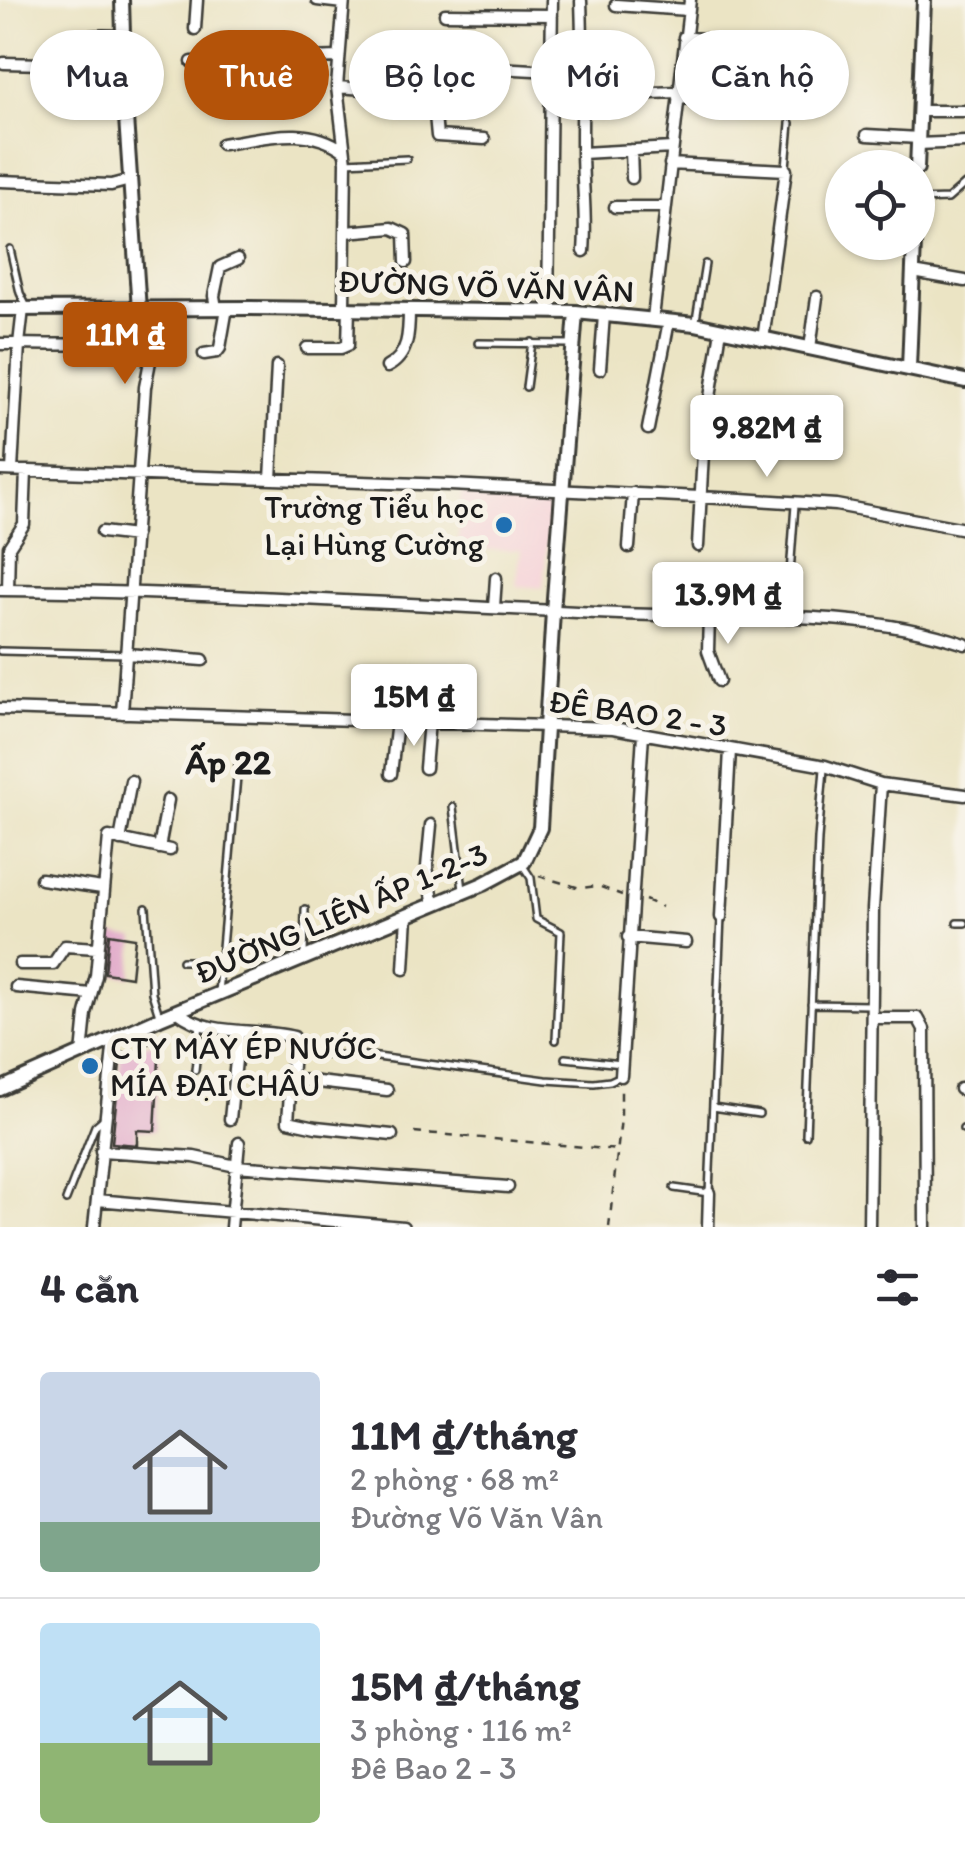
<!DOCTYPE html>
<html lang="vi">
<head>
<meta charset="utf-8">
<style>
	:root { --surface:#fff; --page:#f2f2f3; --text:#2b2b33; --muted:#7c7c81; --line:#e1e1e2; --accent:#b45309 }
	body { margin:0; font-family:Itim,sans-serif; background:var(--page); color:var(--text); height:100vh; display:flex; flex-direction:column; font-size:38px; white-space:nowrap }
	* { box-sizing:border-box; margin:0 }
	p { font-size:32px; color:var(--muted) }
	.icon { flex:none; width:55px; height:55px; fill:none; stroke:currentColor; stroke-width:2; stroke-linecap:round; stroke-linejoin:round }
	.map { position:relative; height:1227px; overflow:hidden }
	.side { display:flex; flex-direction:column; background:var(--surface); flex:1 }
	.side>* { flex:none }
	.hud { position:absolute; left:30px; top:30px; width:905px; height:90px; display:flex; gap:20px }
	.fabs { position:absolute; left:825px; top:150px; display:grid; gap:20px }
	.fabs a { display:grid; place-items:center; width:110px; height:110px; border-radius:50%; background:var(--surface); box-shadow:0 2px 8px #0004; font-size:50px }
	.price { position:absolute; translate:-50% -85px; padding:0 22px; border-radius:10px; background:#fff; color:#222; font-size:32px; line-height:65px; filter:drop-shadow(0 2px 5px #0008) }
	.price::after { content:''; position:absolute; left:50%; top:60px; width:30px; height:22px; margin-left:-15px; background:inherit; clip-path:polygon(0 0,100% 0,50% 100%) }
	.price.current { background:var(--accent); color:#fff }
	ul { padding:0; list-style:none }
	li { display:flex; align-items:center; gap:30px; height:250px; padding:0 40px }
	li+li { border-top:2px solid var(--line) }
	li span { display:grid; place-items:center; flex:none; width:280px; height:200px; border-radius:10px; color:#555 }
	li>.icon { margin-inline-start:auto }
	span .icon { width:120px; height:120px; fill:#fffc; stroke-width:1 }
	li b { font-size:42px }
	h2 { display:flex; justify-content:space-between; align-items:center; height:120px; padding:0 40px; font-size:42px }
	.tag { padding:0 35px; border-radius:45px; background:var(--surface); box-shadow:0 2px 8px #0004; font-size:35px; line-height:90px }
	.tag.current { background:var(--accent); color:#fff }
	.map>svg:first-child { display:block }
</style>
</head>
<body>
<div class="map">
<svg width="965" height="1227" viewBox="0 0 965 1227">
	<rect width="100%" height="100%" fill="#f7f3e8"/>
	<filter id="ink" filterUnits="userSpaceOnUse"><feTurbulence type="fractalNoise" baseFrequency=".01" numOctaves="2"/><feDisplacementMap in="SourceGraphic" scale="20" xChannelSelector="R" yChannelSelector="G"/><feConvolveMatrix kernelMatrix="1 2 1 2 8 2 1 2 1" color-interpolation-filters="sRGB"/></filter>
	<filter id="wash" filterUnits="userSpaceOnUse"><feTurbulence type="fractalNoise" baseFrequency=".0048" numOctaves="4" result="noise"/><feDisplacementMap in="SourceGraphic" scale="40" xChannelSelector="R" yChannelSelector="G"/><feGaussianBlur stdDeviation="2.25" result="paint"/><feColorMatrix in="noise" values="0 0 0 0 0 0 0 0 0 0 0 0 0 0 0 0 0 1.4 0 .05"/><feComposite in="paint" operator="in"/></filter>
	<g filter="url(#wash)">
		<rect width="100%" height="100%" fill="#ebe4c4"/>
		<!-- built -->
		<path fill="#f6cfd7" d="M461,492L498,493L499,500L522,501L527,495L551,497L543,588L516,586L521,550L458,549Z"/>
		<g id="blocks">
			<!-- building -->
			<path fill="#e2acca" d="M109,934L135,938L131,977L105,973Z
				M160,1041L155,1131L137,1130V1145L112,1143L121,1053L140,1051L139,1046Z"/>
		</g>
	</g>
	<g filter="url(#ink)">
		<use href="#blocks" fill-opacity="0" stroke="#3b3a35" stroke-width="2.5"/>
		<g fill="none" stroke-linecap="round" stroke-linejoin="round">
			<!-- service casing -->
			<g stroke="#3b3a35" stroke-width="10">
				<path id="service" d="M346,162L407,159
					M786,167L790,123
					M918,200L948,199L965,184
					M10,249L20,293L27,307
					M696,320L705,264
					M478,343L571,344
					M526,387L532,342
					M787,614L795,505
					M0,651L127,654
					M453,807L463,890
					M523,866L531,878L536,919L561,932L556,1040
					M146,908L152,993L159,1015
					M957,923H965
					M304,956L305,909
					M182,961H219
					M218,993L238,765
					M811,1004L870,1005
					M294,1054L370,1056L546,1080L594,1083L610,1081L621,1076
					M565,1058L622,1064
					M195,1070L200,1024
					M713,1107L759,1114
					M963,1129H965
					M806,1135L818,839L824,769
					M674,1188L709,1193L721,917
					M66,1200L95,1126L102,1120"/>
			</g>
			<!-- minor casing -->
			<g stroke="#3b3a35" stroke-width="15">
				<path id="minor" d="M317,0L343,3
					M344,0L337,87L346,162L344,309
					M581,1C583,51 582,100 582,150C582,184 587,217 584,251
					M616,5L688,10
					M445,14L552,15
					M195,29L197,0
					M684,37L710,40L716,50L794,55
					M72,45C84,32 106,36 123,36
					M192,62L339,57
					M4,63L124,66
					M337,87L433,94
					M600,95L678,92
					M678,98L773,103
					M920,111H965
					M867,135L919,138
					M484,139L437,136L433,94L439,69L481,67L552,71
					M222,144C265,138 307,124 344,151
					M918,144L965,142
					M631,150L632,178
					M582,153L672,148
					M670,164L786,170L763,340
					M0,181L111,185L130,180
					M615,207H666
					M346,232L392,228L405,234L406,262
					M913,272L965,281
					M216,308L214,296L220,267L238,259
					M23,309L19,344C64,345 108,344 153,346
					M548,311L552,0
					M653,318L690,0
					M0,344H19L12,470
					M307,348H341L348,345L349,308
					M810,348L817,297
					M204,354L217,352L220,348L227,308
					M387,367C409,356 409,332 409,310
					M600,369L604,315
					M648,429L669,321
					M0,470L450,485L741,499L836,505L965,529
					M271,479L277,366
					M102,532L135,536
					M698,546L704,434L721,330
					M629,547L633,493
					M0,590C207,592 413,605 620,614C735,619 855,607 965,644
					M8,590L9,547L24,524L26,471
					M494,607L496,578
					M709,616L708,651L719,681
					M128,654L203,660
					M0,709L613,728L825,766L881,784L965,795
					M122,713L145,387L153,346L168,345L169,311
					M425,768L429,721
					M391,774L397,721V668
					M431,825L427,867L434,905
					M120,840L131,781
					M159,848L168,800
					M41,879L102,888
					M721,917L730,750
					M628,937L686,942
					M20,964H53L65,946L97,948
					M404,969L407,916
					M16,987L91,994
					M178,1012C211,1038 256,1027 294,1037L288,1121L316,1127L392,1135
					M872,1018H918L924,1029L925,1227
					M82,1054L86,1014L96,976L109,837L170,850
					M621,1076L643,734
					M292,1079L387,1090
					M960,1089H965
					M230,1119L239,1031
					M101,1151L194,1157L236,1166L508,1187
					M97,1200L403,1227
					M94,1227L114,1039
					M231,1227L239,1143
					M708,1227L709,1193
					M869,1227L873,909L881,784"/>
			</g>
			<!-- tertiary casing -->
			<g stroke="#3b3a35" stroke-width="18">
				<path id="tertiary" d="M122,0L125,103L139,310
					M917,168L924,0
					M0,309L251,308L576,312L695,324L965,381
					M909,368L914,242
					M0,1089L160,1018L483,884L524,862L540,828L553,611L576,312"/>
			</g>
			<!-- path -->
			<path stroke="#3b3a35" stroke-width="2.5" stroke-dasharray="8 8" stroke-linecap="butt" d="M539,876L580,888L598,886L622,895
				M645,900L662,907
				M414,1132L618,1150
				M609,1227L621,1118V1087"/>
			<!-- service -->
			<use href="#service" stroke="#fff" stroke-width="5"/>
			<!-- minor -->
			<use href="#minor" stroke="#fff" stroke-width="10"/>
			<!-- tertiary -->
			<use href="#tertiary" stroke="#fff" stroke-width="12"/>
		</g>
	</g>
	<!-- markers -->
	<g fill="#1f6fb2" stroke="#f7f3e8" stroke-width="4">
		<circle cx="504" cy="525" r="10"/>
		<circle cx="90" cy="1066" r="10"/>
	</g>
	<g text-anchor="middle" dominant-baseline="central" stroke-width="10" stroke-linejoin="round" paint-order="stroke">
		<!-- street labels -->
		<g font-size="32" fill="#1c1c1c" stroke="#f7f3e8">
			<text transform="translate(486 286) rotate(2)">ĐƯỜNG VÕ VĂN VÂN</text>
			<text transform="translate(638 713) rotate(8)">ĐÊ BAO 2 - 3</text>
			<text transform="translate(341 913) rotate(-23)">ĐƯỜNG LIÊN ẤP 1-2-3</text>
		</g>
		<!-- poi labels -->
		<g font-size="32" fill="#1c1c1c" stroke="#f7f3e8" text-anchor="end">
			<text x="484" y="507">Trường Tiểu học<tspan x="484" dy="37">Lại Hùng Cường</tspan></text>
			<text x="110" y="1048" text-anchor="start">CTY MÁY ÉP NƯỚC<tspan x="110" dy="37">MÍA ĐẠI CHÂU</tspan></text>
		</g>
		<!-- neighbourhood labels -->
		<g font-size="35" font-weight="bold" fill="#1c1c1c" stroke="#f7f3e8">
			<text x="228" y="762">Ấp 22</text>
		</g>
	</g>
</svg>
<div class="fabs">
<a><svg class="icon" aria-label="locate" viewBox="0 0 24 24"><circle cx="12" cy="12" r="6"/><path d="M12 2v4M12 18v4M2 12h4M18 12h4"/></svg></a>
</div>
<b class="price current" style="left:125px;top:387px">11M ₫</b>
<b class="price" style="left:767px;top:480px">9.82M ₫</b>
<b class="price" style="left:728px;top:647px">13.9M ₫</b>
<b class="price" style="left:414px;top:749px">15M ₫</b>
<div class="hud">
<a class="tag">Mua</a>
<a class="tag current">Thuê</a>
<a class="tag">Bộ lọc</a>
<a class="tag">Mới</a>
<a class="tag">Căn hộ</a>
</div>
</div>
<section class="side">
<h2>4 căn<svg class="icon" aria-label="filters" viewBox="0 0 24 24"><path d="M4 7h16M4 17h16"/><circle cx="9" cy="7" r="2"/><circle cx="15" cy="17" r="2"/></svg></h2>
<ul>
<li><span style="background:linear-gradient(#c9d6e8 75%,#7fa58c 0)"><svg class="icon" aria-label="home" viewBox="0 0 24 24"><path d="M3 11l9-7 9 7M6 9v11h12V9"/></svg></span><div><b>11M ₫/tháng</b><p>2 phòng · 68 m²</p><p>Đường Võ Văn Vân</p></div></li>
<li><span style="background:linear-gradient(#bfe0f5 60%,#8fb573 0)"><svg class="icon" aria-label="home" viewBox="0 0 24 24"><path d="M3 11l9-7 9 7M6 9v11h12V9"/></svg></span><div><b>15M ₫/tháng</b><p>3 phòng · 116 m²</p><p>Đê Bao 2 - 3</p></div></li>
</ul>
</section>
</body>
</html>
